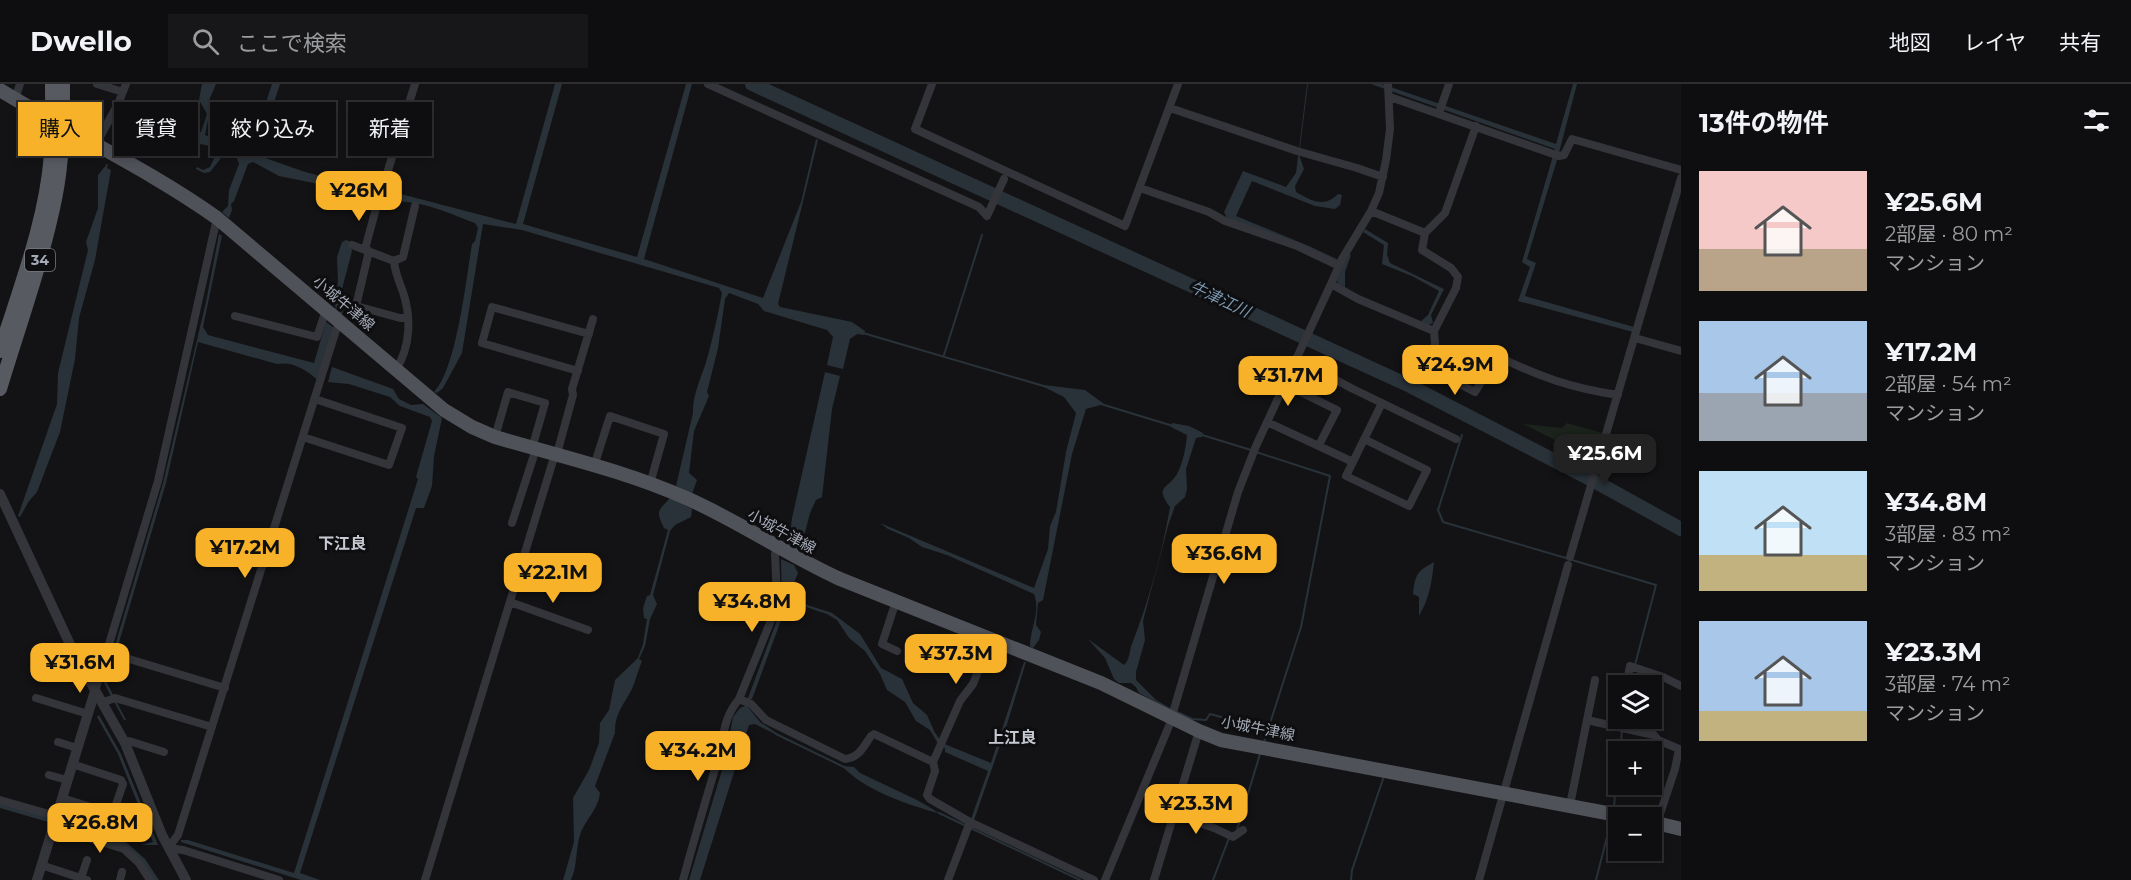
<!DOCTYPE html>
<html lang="ja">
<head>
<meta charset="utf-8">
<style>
	:root { --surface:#0e0e10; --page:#171719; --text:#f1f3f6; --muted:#9b9c9f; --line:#2e2e30; --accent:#f7b22a }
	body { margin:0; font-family:Montserrat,"Noto Sans JP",sans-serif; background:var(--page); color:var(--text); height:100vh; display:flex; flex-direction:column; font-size:22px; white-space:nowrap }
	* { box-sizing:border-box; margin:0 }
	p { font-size:20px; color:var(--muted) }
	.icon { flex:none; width:33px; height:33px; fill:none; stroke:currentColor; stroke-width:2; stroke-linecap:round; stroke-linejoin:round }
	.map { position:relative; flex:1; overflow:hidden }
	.side { display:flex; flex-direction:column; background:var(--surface); width:450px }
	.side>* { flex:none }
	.hud { position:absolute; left:18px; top:18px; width:570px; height:54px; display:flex; gap:12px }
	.buttons { position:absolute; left:1608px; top:591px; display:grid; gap:12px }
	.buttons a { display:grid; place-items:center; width:54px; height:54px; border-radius:0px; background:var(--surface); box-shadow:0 3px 9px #0003,0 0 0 2px var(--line); font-size:30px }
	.price { position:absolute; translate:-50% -51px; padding:0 14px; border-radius:12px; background:var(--accent); color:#111; font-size:20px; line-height:39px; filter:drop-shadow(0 2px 3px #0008) }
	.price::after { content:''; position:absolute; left:50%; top:36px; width:18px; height:14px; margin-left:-9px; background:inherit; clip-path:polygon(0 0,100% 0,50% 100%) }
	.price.on { background:#222; color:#fff }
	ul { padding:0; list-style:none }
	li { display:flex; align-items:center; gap:18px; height:150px; padding:0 18px }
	li span { display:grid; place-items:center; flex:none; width:168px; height:120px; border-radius:0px; color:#555 }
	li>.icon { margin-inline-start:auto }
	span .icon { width:72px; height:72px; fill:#fffc; stroke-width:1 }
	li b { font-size:26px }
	h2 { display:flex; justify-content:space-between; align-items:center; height:72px; padding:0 18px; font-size:26px }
	.chip { padding:0 21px; border-radius:0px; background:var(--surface); box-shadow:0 3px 9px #0003,0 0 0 2px var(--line); font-size:21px; line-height:54px }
	.chip.on { background:var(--accent); color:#111 }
	header { display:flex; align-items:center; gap:36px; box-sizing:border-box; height:84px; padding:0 30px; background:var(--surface); border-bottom:2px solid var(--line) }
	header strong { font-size:28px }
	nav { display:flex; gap:33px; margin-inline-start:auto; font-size:21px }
	.search { width:420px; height:54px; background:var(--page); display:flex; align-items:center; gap:15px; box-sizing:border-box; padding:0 21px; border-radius:0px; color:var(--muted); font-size:22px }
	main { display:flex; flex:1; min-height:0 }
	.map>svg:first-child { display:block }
</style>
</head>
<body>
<header>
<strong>Dwello</strong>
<div class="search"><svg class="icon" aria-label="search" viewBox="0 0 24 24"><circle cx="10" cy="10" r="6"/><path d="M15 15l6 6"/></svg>ここで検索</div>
<nav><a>地図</a><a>レイヤ</a><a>共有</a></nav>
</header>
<main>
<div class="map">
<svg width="1681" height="796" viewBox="0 0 1681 796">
	<rect width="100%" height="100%" fill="#131315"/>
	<!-- green -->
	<path fill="#1b231c" d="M1567,339L1609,351L1601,379L1523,340L1562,344Z"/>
	<!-- water -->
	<path fill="#293239" d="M202,0H216L208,19L210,27L205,51L250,67L272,0H280L257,71L305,88L355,101L358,104L366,101L516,140L555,0H562L523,140L637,173L686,0H692L644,175L763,214L801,118L816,55L818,56L778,220L780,223L852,238L865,247L864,251L857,250L850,255L843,285L827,281L833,253L827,246L764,227L758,220L729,209L725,215L718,264L707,308L709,312L694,347L689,389L697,396L692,410L676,402L693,329C692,312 702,292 707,275C713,253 718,231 722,209L719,204L522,146L483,140L462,269L443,304L437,309L434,308C457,284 466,195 472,160L475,157L478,144L475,139C453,131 430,120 407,118C391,116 371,118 358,106L353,107L279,92L253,78L248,80L234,117L231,120L232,126L229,134L222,128L228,122L229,106L239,80L237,74L231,70L221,74L210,88L204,89L196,85L197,83L203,86L210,83L218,66L211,62L183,57L127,40L117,59L114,58L112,49L119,32L142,38L151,43L185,52L201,48L207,30L199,16Z
		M1307,0H1308L1299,71L1304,85L1295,102L1296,108C1312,117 1324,124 1338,110L1342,111L1340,121L1335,125L1315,122L1252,97L1236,132L1309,162L1343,178L1349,170L1351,171L1345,188V203L1338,200L1337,196L1343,182L1227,134L1224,128L1243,87L1286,103L1296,89Z
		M1371,0H1382L1556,60L1573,0H1577L1557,76L1527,175L1536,179L1525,212L1634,243L1633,248L1518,217L1530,183L1522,178L1555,65Z
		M107,80H108L107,84L111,86L95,176L79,234L75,275L60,348L37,408L29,417L20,433L18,432L57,320L58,289L88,166L86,158L98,124V91Z
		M1365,145L1388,159L1387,171L1390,179L1444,205L1431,231L1433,239L1428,241L1420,238L1428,231L1439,207L1412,192L1382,180L1384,161L1363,148Z
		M219,150L222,152L203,243L208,251L314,279L326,238L333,243L318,296C306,286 293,277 277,280L198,258L166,399L107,599L126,636H124L104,599L163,399L206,218Z
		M346,156L349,157L352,167L337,224L333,220L338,198L337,173L342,158Z
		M332,283L393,305L399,315L411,321L423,320L442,334L434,372L432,402L424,424H416L300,789L320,796H301L181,758V756H188L294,789L418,395L416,393L432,337L430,333L400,322L390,313L349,300L328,298Z
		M825,288L840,292L832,325L822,413L816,416L810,429L800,468L789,461L792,434Z
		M1044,301L1085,306L1104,320L1086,325L1072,370L1043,516L1038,519L1036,541L1041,548L1039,556L1033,564L1030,562C1030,545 1041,528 1034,510L947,471L922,463L909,454L888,445L880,439L1034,504L1048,465L1050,442L1056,428L1066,368L1076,329L1064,313L1044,303Z
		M1172,339L1189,342L1203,349L1202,353L1196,354L1186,385L1187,405L1185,413L1175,422L1168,442L1143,537L1145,556L1136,588V596L1156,616L1170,624L1169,625L1139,609L1136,603L1131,599H1119L1114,595L1105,574L1088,555L1124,581C1130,576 1129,567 1132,560C1149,516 1162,470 1170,423C1153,401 1170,405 1178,388C1183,378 1186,363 1187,351L1171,343Z
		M670,414L692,425L691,433L675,441L670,447L653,511L657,520L650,535L645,562L639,575L642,577C638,586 636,596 632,605C624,620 614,631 615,649L595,702L600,709C598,725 587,734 581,748C575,764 578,781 571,796H563L574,758L573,714L589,686L599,659L600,639L609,626L615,596L638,574L643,560L647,535L644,534L643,524L647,512L650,511L668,446L664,444C656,427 657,428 670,414Z
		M781,475L794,481L798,489L791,506L792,514L807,521L832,529L860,550L881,584L902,595L913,619L927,631L934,647L942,659L991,679L1024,578H1026L1004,650L974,736L971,735L988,687L945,668V664L937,658L930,646L916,637L905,618L887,606L880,590L865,567L849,554L837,536L827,530L791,518L787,520L752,615H750L747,622L760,638L778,650L777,651L755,640L749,641L700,796H689L725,676L733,633L740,624L745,622L779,531L782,518Z
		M1434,478C1432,498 1429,515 1419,532V513L1413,510C1415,491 1417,487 1434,478Z
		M99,631L121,670L158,761H141L153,758L118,670L97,633Z
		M842,682L854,683L860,689L917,716L941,730C909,721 865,707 842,682Z
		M0,719L109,750L127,759L145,775L159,796H153L124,762L107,755L0,724Z"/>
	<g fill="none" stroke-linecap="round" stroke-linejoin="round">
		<!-- stream -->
		<path stroke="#293239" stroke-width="2" d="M863,249L1047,303
			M944,271L982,151
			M1101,320L1173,342
			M1202,351L1251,366
			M1462,351L1438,426L1443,438L1566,474
			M1256,368L1330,392L1301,543L1264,658
			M1572,476L1656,501L1635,581
			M1177,628L1192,635L1206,636L1210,630L1266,645
			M1622,641L1623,634
			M776,650L846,684
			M1620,668L1622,646
			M1614,722L1618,679
			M939,729L1080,796
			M1237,746L1260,670
			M1213,796L1229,754
			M1351,796L1352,786L1383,695
			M1596,796L1611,737"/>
		<!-- river -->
		<path stroke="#293239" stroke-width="14" d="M752,0L1410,302L1596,398L1681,445"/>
		<!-- minor -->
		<path stroke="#34353a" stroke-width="8" d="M97,0L123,8
			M708,0L979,123L987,132L1004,95
			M932,0L915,45L1125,142L1178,0
			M1390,13L1559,72L1564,71L1572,55L1681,86
			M15,15L20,0
			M1170,24L1297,67L1357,84L1383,93
			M1439,29L1449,0
			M96,60L118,20L126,0
			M384,99L415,0
			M1140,104L1209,128L1225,137L1297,162L1339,182
			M1371,127L1425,149L1445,129L1476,42
			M1425,149L1422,166L1451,184L1458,193L1456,204L1434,247
			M352,161L394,177
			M365,165L378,117
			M1331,200L1358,215L1434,247L1435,260L1430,285L1475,308L1497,272C1540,293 1571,304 1618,311
			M356,222L369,167
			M235,232L317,253L326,226
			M336,234L342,218L400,234H407
			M1635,254L1681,267
			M1297,273L1308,281L1351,304L1456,355
			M396,285C411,263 411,232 403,208C399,197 395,189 394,177L403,173L415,122
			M578,287L482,259L492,223L589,250
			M1284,300L1337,326L1319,361
			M1267,338L1353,378
			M303,353L389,381L402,344L315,315
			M495,353L508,308L545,319L532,364L534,371L512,439
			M1364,355L1427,386L1409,422L1346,392L1382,319
			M594,382L610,332L664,350L650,400
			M777,463L775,470L777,513L776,524L739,615L751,620L766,636L845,675C860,673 863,663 871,652L874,650L933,678
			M1570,473L1681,94
			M896,517L882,560L897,567
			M510,518L588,546
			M991,555L973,600L960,617L933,678L935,687L927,711L930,715L970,738L1094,796
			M106,568L225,604
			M1626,602L1630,582L1663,593L1681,602
			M95,607L158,397L217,134
			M36,614L88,630
			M101,619L115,614L212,643
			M1587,636L1618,643L1619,634
			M1618,643L1654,651L1658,656L1679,665L1675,685L1657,739
			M58,658L77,664
			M125,659L129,657L164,668
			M72,680L121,696L123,700L113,729
			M49,691L67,696
			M62,714L129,735
			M0,716L56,732
			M1570,721L1595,596
			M1174,730L1214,744L1233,753L1243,746
			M53,743L124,765L139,779L150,796
			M41,781L87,796
			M81,794L87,776
			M120,796L122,788
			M279,796L183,766L168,764L178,751L336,246L341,238
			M425,796L555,370L558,366L573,311L572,305L593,235
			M683,796C694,756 706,715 718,675C725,650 722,636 739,615
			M948,796L970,738
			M1105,796L1169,642L1238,408L1256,362L1331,200L1342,175L1371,127L1379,109L1386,76L1390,45L1388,0
			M1154,796L1199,647
			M1479,796L1568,481"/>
		<!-- tertiary -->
		<path stroke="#34353a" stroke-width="10" d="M0,410L74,569L125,659L162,751L186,796
			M37,796L95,607"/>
		<!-- primary -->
		<path stroke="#505259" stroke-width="14" d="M0,6C72,50 148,85 217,134L444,326L472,343L495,353C559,372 626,387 686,414C739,437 787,471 840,495L1101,599L1199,647L1221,656L1633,734
			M1652,738L1681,745"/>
		<!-- trunk -->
		<path stroke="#585a62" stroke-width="14" d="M0,267C20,203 46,137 51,70C53,47 52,23 52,0
			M0,305C19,242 42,179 55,115C63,77 63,38 63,0"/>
	</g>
	<g text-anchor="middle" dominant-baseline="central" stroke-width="6" stroke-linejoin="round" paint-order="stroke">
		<!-- shield labels -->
		<rect fill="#0e0e10" stroke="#777b84" stroke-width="1.5" x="25" y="165" width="30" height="22" rx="4.5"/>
		<g font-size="14" font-weight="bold" fill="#a4aab6">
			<text x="40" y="176">34</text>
		</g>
		<!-- street labels -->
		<g font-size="15" fill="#a4aab6" stroke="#0e0e10">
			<text transform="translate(344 219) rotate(40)">小城牛津線</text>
			<text transform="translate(782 447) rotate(29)">小城牛津線</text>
			<text transform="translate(1258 644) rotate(11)">小城牛津線</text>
		</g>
		<!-- water labels -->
		<g font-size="16" font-style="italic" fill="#7a98b2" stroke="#0e0e10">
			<text transform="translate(1220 215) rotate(25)">牛津江川</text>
		</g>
		<!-- neighbourhood labels -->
		<g font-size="16" font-weight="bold" fill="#c6c9d2" stroke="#0e0e10">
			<text x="342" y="459">下江良</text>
			<text x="1012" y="653">上江良</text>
		</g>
	</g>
</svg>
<div class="buttons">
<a><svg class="icon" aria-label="layers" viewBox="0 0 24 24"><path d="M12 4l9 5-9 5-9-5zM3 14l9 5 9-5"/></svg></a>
<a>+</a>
<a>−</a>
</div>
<b class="price" style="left:359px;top:138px">¥26M</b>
<b class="price" style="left:1455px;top:312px">¥24.9M</b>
<b class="price" style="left:1288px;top:323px">¥31.7M</b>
<b class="price on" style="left:1605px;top:401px">¥25.6M</b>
<b class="price" style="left:245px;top:495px">¥17.2M</b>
<b class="price" style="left:1224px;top:501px">¥36.6M</b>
<b class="price" style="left:553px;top:520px">¥22.1M</b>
<b class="price" style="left:752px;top:549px">¥34.8M</b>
<b class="price" style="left:956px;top:601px">¥37.3M</b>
<b class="price" style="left:80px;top:610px">¥31.6M</b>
<b class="price" style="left:698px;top:698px">¥34.2M</b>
<b class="price" style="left:1196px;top:751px">¥23.3M</b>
<b class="price" style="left:100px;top:770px">¥26.8M</b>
<div class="hud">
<a class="chip on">購入</a>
<a class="chip">賃貸</a>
<a class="chip">絞り込み</a>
<a class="chip">新着</a>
</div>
</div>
<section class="side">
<h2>13件の物件<svg class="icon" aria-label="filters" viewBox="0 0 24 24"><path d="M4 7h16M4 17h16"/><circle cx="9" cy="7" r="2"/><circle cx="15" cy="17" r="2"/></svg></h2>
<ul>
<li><span style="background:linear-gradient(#f6c9c9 65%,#b9a48a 0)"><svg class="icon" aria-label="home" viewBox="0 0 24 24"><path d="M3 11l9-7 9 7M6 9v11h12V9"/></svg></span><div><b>¥25.6M</b><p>2部屋 · 80 m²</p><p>マンション</p></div></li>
<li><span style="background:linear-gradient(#a9c7e8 60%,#9aa5b1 0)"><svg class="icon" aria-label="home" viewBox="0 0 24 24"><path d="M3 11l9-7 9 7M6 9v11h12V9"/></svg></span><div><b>¥17.2M</b><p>2部屋 · 54 m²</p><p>マンション</p></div></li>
<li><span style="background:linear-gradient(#bfe0f5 70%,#c2b280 0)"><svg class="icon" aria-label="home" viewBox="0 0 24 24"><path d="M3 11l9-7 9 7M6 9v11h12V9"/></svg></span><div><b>¥34.8M</b><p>3部屋 · 83 m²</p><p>マンション</p></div></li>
<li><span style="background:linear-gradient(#a9c7e8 75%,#c2b280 0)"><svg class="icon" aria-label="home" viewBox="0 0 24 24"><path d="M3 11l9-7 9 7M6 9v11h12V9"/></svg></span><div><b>¥23.3M</b><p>3部屋 · 74 m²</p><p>マンション</p></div></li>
</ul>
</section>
</main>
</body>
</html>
